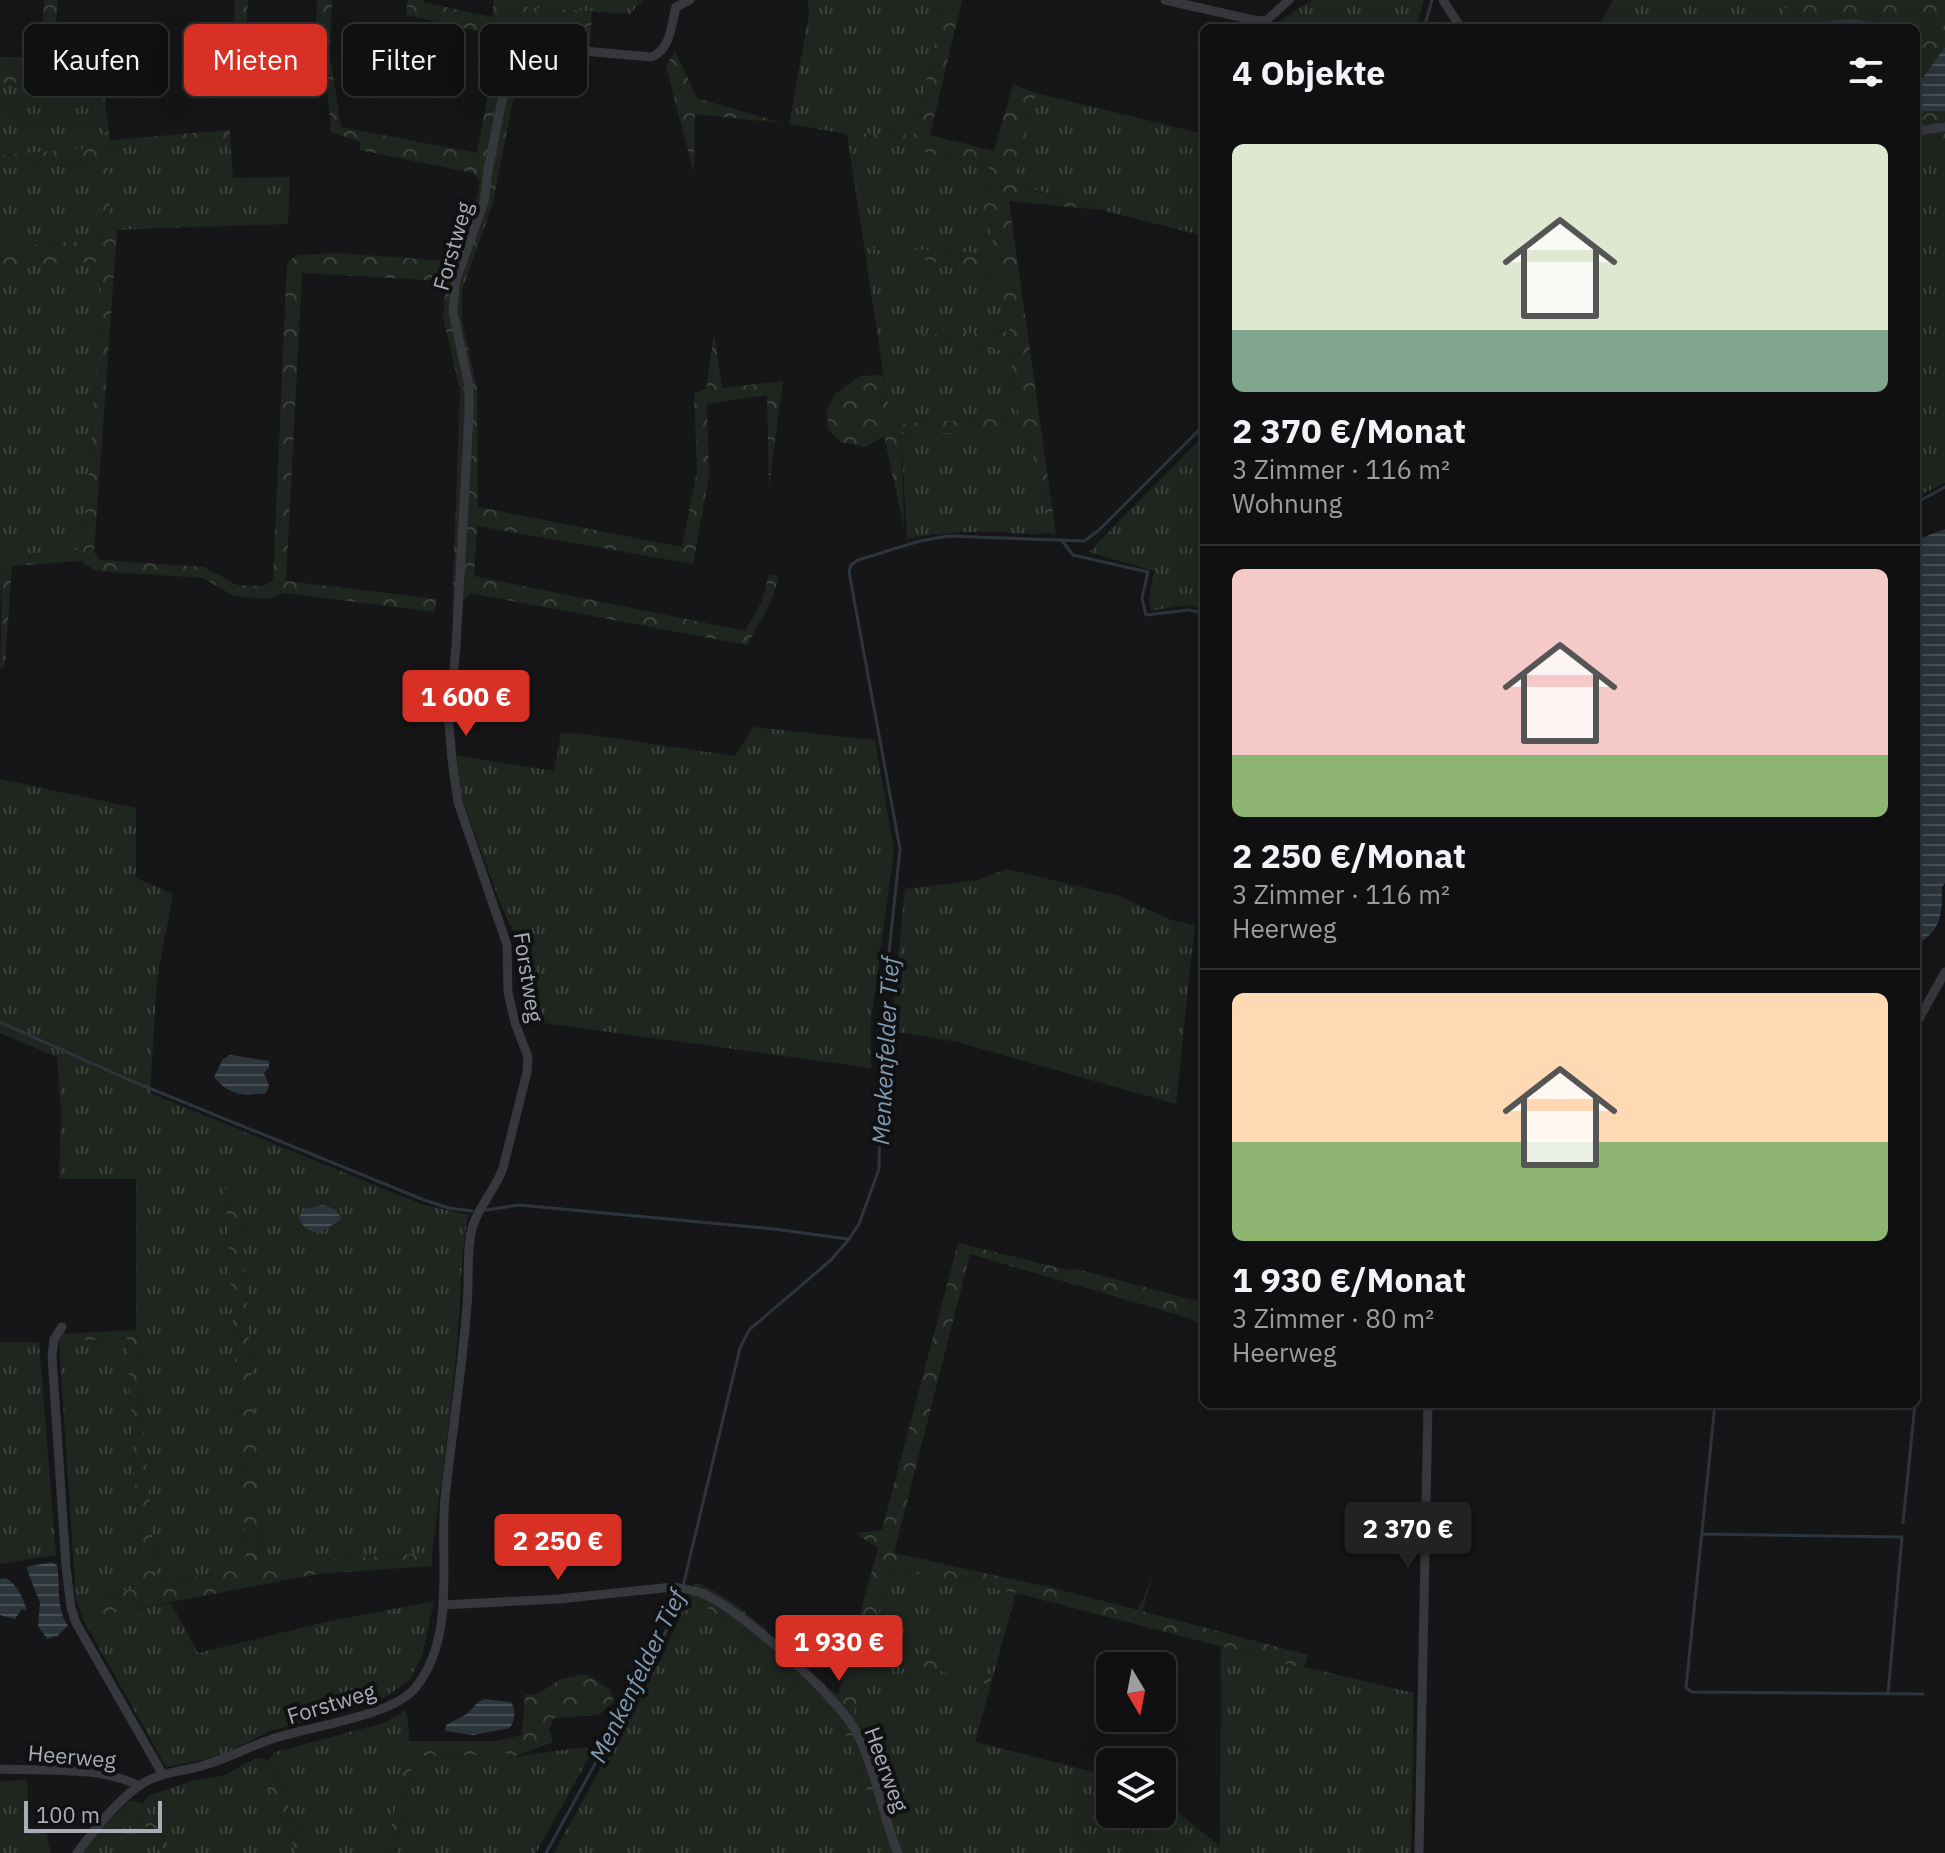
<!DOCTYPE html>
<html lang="de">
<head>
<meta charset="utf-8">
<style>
	:root { --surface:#101012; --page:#1e1e20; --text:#f1f3f6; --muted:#9c9d9f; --line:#303032; --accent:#d93025 }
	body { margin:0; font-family:"IBM Plex Sans",sans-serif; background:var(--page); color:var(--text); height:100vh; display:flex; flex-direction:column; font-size:30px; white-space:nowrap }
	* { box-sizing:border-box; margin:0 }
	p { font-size:26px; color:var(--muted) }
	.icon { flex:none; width:44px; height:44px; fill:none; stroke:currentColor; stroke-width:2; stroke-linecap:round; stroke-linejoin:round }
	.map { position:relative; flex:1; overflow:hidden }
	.sheet { position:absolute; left:1200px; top:24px; width:720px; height:1384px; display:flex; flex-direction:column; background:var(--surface); border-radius:12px; box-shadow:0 8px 32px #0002,0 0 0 2px var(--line) }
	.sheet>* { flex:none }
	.top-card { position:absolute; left:24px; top:24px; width:760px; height:72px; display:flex; gap:16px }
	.needle { width:52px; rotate:170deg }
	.controls { position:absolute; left:1096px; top:1652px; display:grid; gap:16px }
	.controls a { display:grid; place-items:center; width:80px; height:80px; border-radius:12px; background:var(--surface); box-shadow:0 8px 32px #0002,0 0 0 2px var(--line); font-size:40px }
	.scale { position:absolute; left:24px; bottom:20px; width:138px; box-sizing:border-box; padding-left:8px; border:4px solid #a8adb8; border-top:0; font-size:22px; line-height:28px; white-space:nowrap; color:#a8adb8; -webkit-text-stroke:6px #111113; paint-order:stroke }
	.price { position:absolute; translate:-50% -68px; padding:0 18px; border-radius:8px; background:var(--accent); color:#fff; font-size:26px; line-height:52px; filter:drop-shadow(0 2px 4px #0008) }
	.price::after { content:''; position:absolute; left:50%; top:48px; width:24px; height:18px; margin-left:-12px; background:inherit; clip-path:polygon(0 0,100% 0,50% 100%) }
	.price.active { background:#222; color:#fff }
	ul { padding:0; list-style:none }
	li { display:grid; align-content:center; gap:16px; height:424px; padding:0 32px }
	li+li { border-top:2px solid var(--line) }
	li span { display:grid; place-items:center; height:248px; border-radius:12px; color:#555 }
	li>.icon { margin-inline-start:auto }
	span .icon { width:144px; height:144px; fill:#fffc; stroke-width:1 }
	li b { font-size:34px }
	h2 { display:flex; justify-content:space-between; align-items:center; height:96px; padding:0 32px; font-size:34px }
	.tag { padding:0 28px; border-radius:12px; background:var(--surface); box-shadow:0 8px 32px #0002,0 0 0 2px var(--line); font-size:28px; line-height:72px }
	.tag.active { background:var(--accent); color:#fff }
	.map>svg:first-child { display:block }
</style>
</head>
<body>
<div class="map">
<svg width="1945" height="1853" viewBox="0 0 1945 1853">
	<defs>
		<pattern id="grass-tufts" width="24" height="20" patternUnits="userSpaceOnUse" patternTransform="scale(2)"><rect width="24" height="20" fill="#1e261f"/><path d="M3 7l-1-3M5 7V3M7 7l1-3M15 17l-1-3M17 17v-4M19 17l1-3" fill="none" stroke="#3c433d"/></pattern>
		<pattern id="forest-crowns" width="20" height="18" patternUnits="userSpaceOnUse" patternTransform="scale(2)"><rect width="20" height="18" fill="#1e261f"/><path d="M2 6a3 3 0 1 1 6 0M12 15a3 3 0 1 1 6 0" fill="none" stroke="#3c433d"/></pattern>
		<pattern id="water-rules" width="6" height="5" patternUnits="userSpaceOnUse" patternTransform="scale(2)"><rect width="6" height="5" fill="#2c353c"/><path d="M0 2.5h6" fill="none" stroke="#485056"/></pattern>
	</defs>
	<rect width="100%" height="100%" fill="#161618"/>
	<!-- grass -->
	<path fill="url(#grass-tufts)" d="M509,0H643L630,14L509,6Z
		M808,0H945L914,135L852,134L990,168L983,206L997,254L872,248L1000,277L1010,332L924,336L1009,352L1019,417L891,424L847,134L789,124L809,14Z
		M1312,0H1424L1416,28H1269Z
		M1613,0H1790L1778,28H1598Z
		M98,79L108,148L230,138L233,178L290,177L288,224L110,230L107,148L0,155V83Z
		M1036,93L1204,134V236L1101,210L1014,183Z
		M1945,146V483L1916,497V150Z
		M98,162L102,240L0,247V168Z
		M103,261L84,540L81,550L4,556L0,606V265Z
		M901,432L1025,434L1031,446L1049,533C1029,536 1011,532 991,532C962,531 935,534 907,539Z
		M1204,435V609L1186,605L1151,611L1149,598L1154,571L1089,552Z
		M753,727L875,740L894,850L871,1022V1068L529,1021L522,998L519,943L502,908L463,801L455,755L554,771L561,733L585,734L735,756Z
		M0,779L136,808V878L173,894L157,979L150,1093L421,1204L468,1215C460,1258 461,1301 457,1344C451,1414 441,1484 432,1553L317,1560L264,1568L239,1185L228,1184L225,1190L246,1553L242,1569L156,1584L136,1330V1179H59L61,1110L57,1057L0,1033Z
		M1007,869L1119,896L1171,920L1195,925L1176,1104L957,1042L891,1031L905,889L977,880Z
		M127,1338L141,1588L76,1599L59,1342Z
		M0,1342H39L56,1555L0,1564Z
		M890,1566L1016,1593L975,1742L1110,1776V1814H1162V1804L1181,1815L1220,1846L1221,1647L1414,1693L1411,1853H554L661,1659L689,1596L733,1625L831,1711L851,1743L882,1837L866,1735L854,1713Z
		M434,1601L422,1657L408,1682L375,1703L270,1731L218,1757L166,1767L83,1619L171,1603L198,1653L326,1622Z
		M405,1711C418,1740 394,1820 386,1853H308L269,1760L275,1752L384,1723Z
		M584,1747L593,1750L536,1853H395L414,1756L483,1755L500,1749L513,1757Z
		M256,1758L297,1853H173L143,1804L148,1796L192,1781L225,1775Z
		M27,1780L29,1832L46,1833L51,1853H0V1781Z
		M131,1800L161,1853H81L100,1828Z"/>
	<!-- forest -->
	<path fill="url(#forest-crowns)" d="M44,0H58L53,61L99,58L110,140L230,130V138L107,148L110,229L117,230L94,552L100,560L204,567L237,585L263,586L273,580L287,262L298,255L337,253L449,261C465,236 475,211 480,182L473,173L360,150V142L331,132L324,56L231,48L235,0H248L246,36L315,42L317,0H332L330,55L341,127L477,153L499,36L406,15L408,0H423V2L492,17L494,0H509V6L592,11L589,67L521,62L492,206L462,290V320L477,387L478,507L682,547L697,471L694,393L706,389L714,333L722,388L783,381L769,487L767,395L707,404L709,476L693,564L477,526L474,576L745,631L762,601L769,574L779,577L770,604L747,645L470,593L452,614L460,389L443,318L446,281L302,273L286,581L436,599L435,612L284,593L267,599L234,596L203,578L96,571L81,561L12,566L5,665L0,669L3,555L80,550L84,540L103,262L0,265V247L102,240L98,162L0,168V155L107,147L97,80L0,83V57H41Z
		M945,0H962L930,135L994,151L1013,84L1036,93L1014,183L1101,210L1009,201L1056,535L1049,533L1031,446L1025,434L901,432L904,528L884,436L865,447L840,442L828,429L827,409L836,393L860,376L883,375L892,424L1019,417L1009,352L919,335L1010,332L1000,277L865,247L996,254L983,206L990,168L847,133L914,135Z
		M1789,0H1945V47L1916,87V28H1890L1887,24C1867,21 1844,15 1825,23L1824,28H1778Z
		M675,51L697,98L782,123L695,114L694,174L666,66Z
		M1916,111H1945V146L1916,150Z
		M228,1183L239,1185L264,1567L317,1560L432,1553V1566L318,1574L83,1619L76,1599L141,1588L127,1338L59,1342L60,1334L136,1330L156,1584L242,1569L246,1553L225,1190Z
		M958,1243L1072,1271L1073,1268L1204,1303V1327L1192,1319L970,1254L894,1553L1057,1589L1138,1610L1154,1574L1142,1611L1308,1655L1304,1668L1016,1593L890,1566L871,1643L992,1676L989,1685L869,1651L854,1713L866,1735L898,1836L882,1838L851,1743L831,1711L733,1625L689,1596L695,1582C753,1605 789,1659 838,1695L878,1548L855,1533L882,1530Z
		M585,1674L610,1689L614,1702L598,1715L554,1718L549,1729L553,1742L513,1757L500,1750L483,1755L414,1756L395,1853H386L408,1741H497L522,1735L525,1695L538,1694L561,1679Z
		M256,1758L269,1760L308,1853H297Z
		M131,1800L143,1804L173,1853H161Z"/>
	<!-- water -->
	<path fill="url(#water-rules)" d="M1851,19L1887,24L1890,28H1824L1825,23L1833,20Z
		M1945,47V111H1916V87Z
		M1945,529V883L1942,887C1942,916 1942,928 1916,946V540Z
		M230,1055L269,1061V1067L264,1073L269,1086L266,1093C243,1096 230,1096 214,1077L223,1059Z
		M323,1205L335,1209L342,1219L319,1233C309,1231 302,1228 299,1217L304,1209Z
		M52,1562L57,1565C61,1586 55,1607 68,1626L57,1636L47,1639L38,1626L40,1603L26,1567Z
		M6,1578C18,1585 22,1597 27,1610L22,1609L15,1619L0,1615V1579Z
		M485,1699L511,1702C516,1710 515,1720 510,1728L473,1735L445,1731L446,1725L467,1714L478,1702Z"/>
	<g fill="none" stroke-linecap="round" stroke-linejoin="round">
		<!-- stream -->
		<path stroke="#2c353c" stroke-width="3" d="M1424,28L1432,0
			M1916,503L1945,487
			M1063,542L1073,555L1148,572L1142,598L1146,615L1188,610L1204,613
			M0,1022L127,1079L424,1200L449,1208L472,1211
			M486,1210L519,1205L774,1229L848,1239
			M1715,1404L1686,1688L1692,1692L1923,1694
			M1903,1523L1915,1404
			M1703,1534L1902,1537L1888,1694
			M546,1853L657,1651L679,1603L740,1348L749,1330L831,1260L849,1239L859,1224L879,1169L881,1028L900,849L849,572L851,565L858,560L920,541L948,536L1084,541L1098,531L1204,425"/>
		<!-- street -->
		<path stroke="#37383d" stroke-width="9" d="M1165,0L1258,21L1267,20L1289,0
			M1443,0L1461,28
			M1916,131L1945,127
			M1916,1024L1945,972
			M62,1327L54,1339L52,1356L66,1567L71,1608L76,1623L163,1775
			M443,1605L558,1599L673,1587C685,1589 697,1590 708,1596C746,1615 842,1700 859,1737C877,1774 882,1815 898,1853
			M0,1769C40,1771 104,1766 139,1786
			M77,1853C93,1831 124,1792 149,1780C165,1772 184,1771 201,1766C225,1760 246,1748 269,1740C305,1727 393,1717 416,1687C457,1635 439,1559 445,1498C452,1434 462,1370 467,1306C469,1283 467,1261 470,1239C473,1212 494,1193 503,1168L527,1072L528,1057L515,1023L508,992L507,945L458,802L452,760L449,724L456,646L469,415V386L453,312L454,297L456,280L484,202L488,170L512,50L537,47L652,57C671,48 671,26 676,7L690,0
			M1419,1853L1428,1404"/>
	</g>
	<g text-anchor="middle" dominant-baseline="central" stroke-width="8" stroke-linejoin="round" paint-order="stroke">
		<!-- street labels -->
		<g font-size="22" fill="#a8adb8" stroke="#111113">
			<text transform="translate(452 246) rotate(-74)">Forstweg</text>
			<text transform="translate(529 977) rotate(81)">Forstweg</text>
			<text transform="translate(331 1703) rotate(-17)">Forstweg</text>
			<text transform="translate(72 1756) rotate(5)">Heerweg</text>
			<text transform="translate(887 1769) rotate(70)">Heerweg</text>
		</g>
		<!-- water labels -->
		<g font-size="24" font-style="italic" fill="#7f9bb3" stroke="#111113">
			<text transform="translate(885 1051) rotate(-87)">Menkenfelder Tief</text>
			<text transform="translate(637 1676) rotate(-64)">Menkenfelder Tief</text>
		</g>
	</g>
</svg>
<div class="controls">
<a><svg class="needle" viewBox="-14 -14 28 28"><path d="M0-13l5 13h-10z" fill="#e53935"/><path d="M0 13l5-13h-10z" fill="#9c9d9f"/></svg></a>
<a><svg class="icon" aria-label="layers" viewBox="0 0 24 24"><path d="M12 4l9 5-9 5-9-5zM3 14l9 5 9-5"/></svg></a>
</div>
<div class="scale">100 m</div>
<b class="price" style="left:466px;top:738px">1 600 €</b>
<b class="price active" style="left:1408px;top:1570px">2 370 €</b>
<b class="price" style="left:558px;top:1582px">2 250 €</b>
<b class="price" style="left:839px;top:1683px">1 930 €</b>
<div class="top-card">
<a class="tag">Kaufen</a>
<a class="tag active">Mieten</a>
<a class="tag">Filter</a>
<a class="tag">Neu</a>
</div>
<section class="sheet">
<h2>4 Objekte<svg class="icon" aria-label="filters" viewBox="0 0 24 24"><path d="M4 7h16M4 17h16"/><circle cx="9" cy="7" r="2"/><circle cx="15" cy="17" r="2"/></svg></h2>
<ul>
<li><span style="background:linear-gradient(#dfe7d0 75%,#7fa58c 0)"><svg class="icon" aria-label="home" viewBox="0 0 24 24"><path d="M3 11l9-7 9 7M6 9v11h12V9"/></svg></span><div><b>2 370 €/Monat</b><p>3 Zimmer · 116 m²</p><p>Wohnung</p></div></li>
<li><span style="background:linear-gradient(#f6c9c9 75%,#8fb573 0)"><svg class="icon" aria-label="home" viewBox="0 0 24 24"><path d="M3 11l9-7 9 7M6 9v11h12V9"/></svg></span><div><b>2 250 €/Monat</b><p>3 Zimmer · 116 m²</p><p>Heerweg</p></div></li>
<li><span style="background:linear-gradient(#ffd9b3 60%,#8fb573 0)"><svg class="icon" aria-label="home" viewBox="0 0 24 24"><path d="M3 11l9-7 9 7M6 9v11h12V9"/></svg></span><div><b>1 930 €/Monat</b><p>3 Zimmer · 80 m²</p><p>Heerweg</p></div></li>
</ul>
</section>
</div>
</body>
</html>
